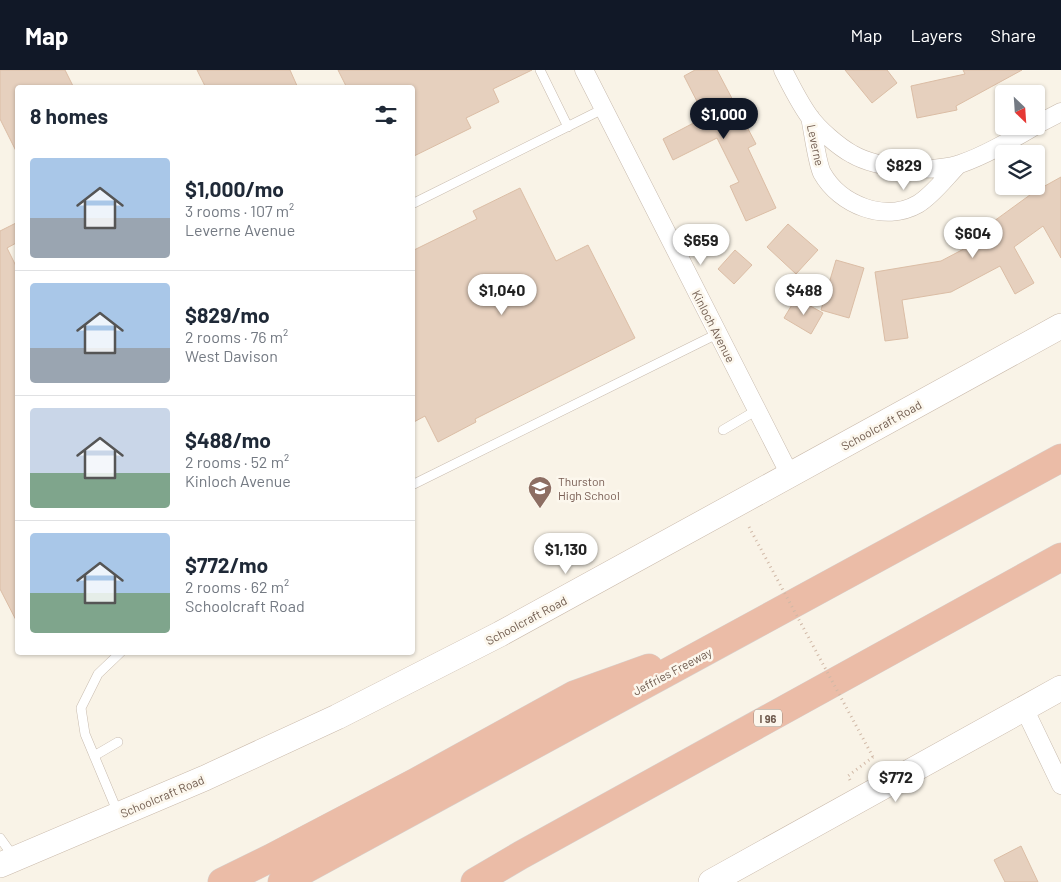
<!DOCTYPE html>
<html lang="en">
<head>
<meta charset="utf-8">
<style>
	:root { --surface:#fff; --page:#f2f2f3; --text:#1f2937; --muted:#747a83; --line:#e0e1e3; --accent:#111827 }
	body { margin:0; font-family:Barlow,sans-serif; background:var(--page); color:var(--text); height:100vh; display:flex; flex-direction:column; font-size:19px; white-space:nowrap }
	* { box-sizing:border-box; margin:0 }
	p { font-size:16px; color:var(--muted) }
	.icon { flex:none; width:28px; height:28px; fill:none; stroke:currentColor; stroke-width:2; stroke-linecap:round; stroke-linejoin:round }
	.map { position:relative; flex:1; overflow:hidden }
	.drawer { position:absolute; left:15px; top:15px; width:400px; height:570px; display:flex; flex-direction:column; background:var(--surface); border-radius:5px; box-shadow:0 1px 4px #0004 }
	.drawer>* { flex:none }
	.needle { width:32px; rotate:155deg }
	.buttons { position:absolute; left:995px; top:15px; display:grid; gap:10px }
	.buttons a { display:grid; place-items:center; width:50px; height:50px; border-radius:5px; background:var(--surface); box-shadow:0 1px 4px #0004; font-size:25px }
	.price { position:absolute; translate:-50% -42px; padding:0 11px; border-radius:18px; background:#fff; color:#222; font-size:16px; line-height:32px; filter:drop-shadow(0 1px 2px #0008) }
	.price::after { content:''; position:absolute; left:50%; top:30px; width:15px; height:11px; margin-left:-8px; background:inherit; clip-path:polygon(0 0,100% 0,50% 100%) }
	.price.current { background:var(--accent); color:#fff }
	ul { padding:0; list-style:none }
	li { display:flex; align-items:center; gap:15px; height:125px; padding:0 15px }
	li+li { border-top:1px solid var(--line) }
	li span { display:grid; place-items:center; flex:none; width:140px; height:100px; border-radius:5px; color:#555 }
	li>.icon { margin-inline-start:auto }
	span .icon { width:60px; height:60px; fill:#fffc; stroke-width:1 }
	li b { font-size:21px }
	h2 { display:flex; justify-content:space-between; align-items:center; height:60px; padding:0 15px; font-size:21px }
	header { display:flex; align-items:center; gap:30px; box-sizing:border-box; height:70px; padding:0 25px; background:var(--accent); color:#fff }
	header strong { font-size:24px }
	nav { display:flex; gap:28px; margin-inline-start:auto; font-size:18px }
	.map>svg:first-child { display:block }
</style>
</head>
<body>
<header>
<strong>Map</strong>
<nav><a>Map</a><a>Layers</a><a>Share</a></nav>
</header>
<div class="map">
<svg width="1061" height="812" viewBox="0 0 1061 812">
	<rect width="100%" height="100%" fill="#f9f3e7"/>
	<!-- building -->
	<path fill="#e6d0be" stroke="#dbbda5" d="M0,0H65L74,18H18V85L0,49Z
		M197,0H290L298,18H206Z
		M338,0H532L493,19L499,32L466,48L471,58L412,87V18H347Z
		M695,0H717L756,74L748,78L776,138L746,151L730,116L739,112L717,68L673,90L663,69L705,47L684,6Z
		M845,0H887L897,13L872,33Z
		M963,0H1022L956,36L957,40L917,48L911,16L965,4Z
		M1061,107V188L1043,156L1014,177L1034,213L1015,224L1000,196L951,222L902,230L908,268L885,271L875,202L941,191L996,162L990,154L1034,122Z
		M520,118L556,191L588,175L635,268L475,349L476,352L438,372L425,346L412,353V181L477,149L473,141Z
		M18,152V172L7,178L18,200V554L0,519V161Z
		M788,154L818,180L796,204L767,177Z
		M735,180L752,195L734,214L718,199Z
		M836,190L864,198L849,248L821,240Z
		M796,228L823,243L811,264L784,248Z
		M1021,776L1038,812H1005L994,790Z"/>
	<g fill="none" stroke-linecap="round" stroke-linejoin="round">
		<!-- lane casing -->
		<g stroke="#c7baad" stroke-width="10">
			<path id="lane" d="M540,0L568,57
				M412,134L603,39
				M723,360L757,340
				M412,415L717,264
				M94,686L118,672
				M118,743L85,664L81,638L98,604L121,582
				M0,768L13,786"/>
		</g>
		<!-- street casing -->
		<g stroke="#c7baad" stroke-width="19">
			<path id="street" d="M584,0L790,405
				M783,0C791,16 799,32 809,46C818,59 839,77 852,84C878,99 931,103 960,94C986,85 1011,70 1035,56
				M810,47C813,61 817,93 822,103C840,135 885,153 918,134C933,125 946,107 959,94
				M1036,55L1061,42
				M1024,638L1061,715"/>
		</g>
		<!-- secondary casing -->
		<g stroke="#cabaab" stroke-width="26">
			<path id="secondary" d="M0,795L205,708L337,647L500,564L1061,256
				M711,812L1061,618"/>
		</g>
		<!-- highway casing -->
		<g stroke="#d7d1ce" stroke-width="29">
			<path id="highway" d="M222,812L273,787L416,712L574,625L649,598
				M282,812L1061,388
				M475,812L521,785L1061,487"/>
		</g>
		<!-- path -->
		<path stroke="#d0b8a6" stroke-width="3" stroke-dasharray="1 4" stroke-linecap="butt" d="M850,710L848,706L873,687"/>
		<!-- lane -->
		<use href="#lane" stroke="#fff" stroke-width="9"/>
		<!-- street -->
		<use href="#street" stroke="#fff" stroke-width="18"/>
		<!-- secondary -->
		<use href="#secondary" stroke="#fff" stroke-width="25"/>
		<!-- highway -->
		<use href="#highway" stroke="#ebbca7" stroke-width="28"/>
		<!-- path-bridge -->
		<path stroke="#d0b8a6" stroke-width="3" stroke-dasharray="1 4" stroke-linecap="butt" d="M749,457L873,687"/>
	</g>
	<!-- icons -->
	<defs>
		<g id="school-pin" transform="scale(1.25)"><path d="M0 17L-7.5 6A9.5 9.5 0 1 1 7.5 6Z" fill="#8d6e63" stroke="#fcf7ed"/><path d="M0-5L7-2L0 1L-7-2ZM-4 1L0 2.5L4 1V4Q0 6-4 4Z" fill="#fff"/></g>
	</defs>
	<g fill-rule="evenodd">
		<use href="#school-pin" x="540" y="418"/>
	</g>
	<g text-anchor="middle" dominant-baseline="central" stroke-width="5" stroke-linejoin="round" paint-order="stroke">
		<!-- shield labels -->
		<rect fill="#fcf7ed" stroke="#9a8a7e" stroke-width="1" x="754" y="639.5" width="28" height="17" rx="4"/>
		<g font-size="11" font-weight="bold" fill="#705c4f">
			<text x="768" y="648">I 96</text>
		</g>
		<!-- street labels -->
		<g font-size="12" fill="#705c4f" stroke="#fcf7ed">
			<text transform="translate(816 75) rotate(78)">Leverne</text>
			<text transform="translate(714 256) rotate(63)">Kinloch Avenue</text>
			<text transform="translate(881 355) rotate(-29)">Schoolcraft Road</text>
			<text transform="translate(526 550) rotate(-28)">Schoolcraft Road</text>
			<text transform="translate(672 601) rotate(-28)">Jeffries Freeway</text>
			<text transform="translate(162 726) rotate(-23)">Schoolcraft Road</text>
		</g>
		<!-- education labels -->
		<g font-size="12" fill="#785e54" stroke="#fcf7ed" text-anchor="start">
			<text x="558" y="411">Thurston<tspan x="558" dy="14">High School</tspan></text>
		</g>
	</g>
</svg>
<div class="buttons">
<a><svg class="needle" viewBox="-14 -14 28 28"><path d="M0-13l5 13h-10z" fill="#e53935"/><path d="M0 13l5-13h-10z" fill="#747a83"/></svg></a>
<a><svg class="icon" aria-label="layers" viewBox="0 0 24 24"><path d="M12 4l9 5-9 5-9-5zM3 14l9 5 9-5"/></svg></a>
</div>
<b class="price current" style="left:724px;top:70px">$1,000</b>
<b class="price" style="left:904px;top:121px">$829</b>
<b class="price" style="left:973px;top:189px">$604</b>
<b class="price" style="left:701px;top:196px">$659</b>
<b class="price" style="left:502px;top:246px">$1,040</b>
<b class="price" style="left:804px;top:246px">$488</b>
<b class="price" style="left:566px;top:505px">$1,130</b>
<b class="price" style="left:896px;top:733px">$772</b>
<section class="drawer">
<h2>8 homes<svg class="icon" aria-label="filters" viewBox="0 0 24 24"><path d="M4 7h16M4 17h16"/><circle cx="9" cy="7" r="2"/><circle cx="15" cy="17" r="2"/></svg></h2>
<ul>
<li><span style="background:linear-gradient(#a9c7e8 60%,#9aa5b1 0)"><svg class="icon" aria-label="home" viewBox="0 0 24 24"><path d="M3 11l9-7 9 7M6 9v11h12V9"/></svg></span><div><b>$1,000/mo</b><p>3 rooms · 107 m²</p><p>Leverne Avenue</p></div></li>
<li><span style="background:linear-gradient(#a9c7e8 65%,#9aa5b1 0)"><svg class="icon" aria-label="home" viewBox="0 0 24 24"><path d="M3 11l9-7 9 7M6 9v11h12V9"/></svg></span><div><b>$829/mo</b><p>2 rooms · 76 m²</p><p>West Davison</p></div></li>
<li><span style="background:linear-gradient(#c9d6e8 65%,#7fa58c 0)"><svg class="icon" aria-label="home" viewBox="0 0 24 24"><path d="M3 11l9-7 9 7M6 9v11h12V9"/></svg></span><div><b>$488/mo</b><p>2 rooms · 52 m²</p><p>Kinloch Avenue</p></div></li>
<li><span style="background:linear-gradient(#a9c7e8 60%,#7fa58c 0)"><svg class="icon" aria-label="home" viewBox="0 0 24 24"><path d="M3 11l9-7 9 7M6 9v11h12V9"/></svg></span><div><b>$772/mo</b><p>2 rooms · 62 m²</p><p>Schoolcraft Road</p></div></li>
</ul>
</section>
</div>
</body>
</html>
